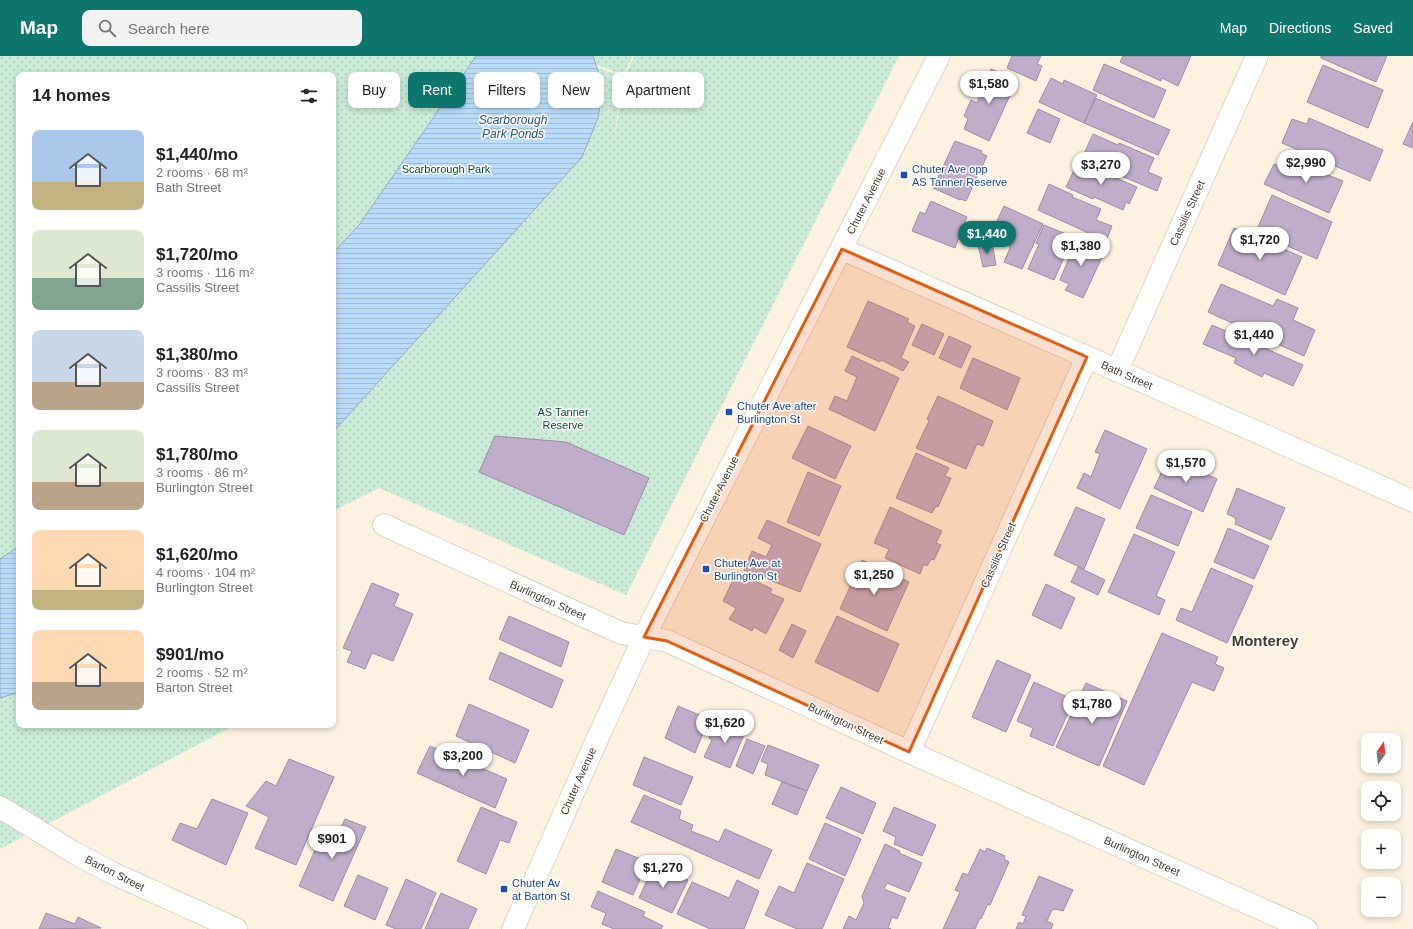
<!DOCTYPE html>
<html lang="en">
<head>
<meta charset="utf-8">
<style>
	:root { --surface:#fff; --page:#f2f2f2; --text:#222; --muted:#767676; --accent:#0f766e }
	body { margin:0; font-family:Helvetica,sans-serif; background:var(--page); color:var(--text); height:100vh; display:flex; flex-direction:column; font-size:15px; white-space:nowrap }
	* { box-sizing:border-box; margin:0 }
	p { font-size:13px; color:var(--muted) }
	.icon { flex:none; width:22px; height:22px; fill:none; stroke:currentColor; stroke-width:2; stroke-linecap:round; stroke-linejoin:round }
	.map { position:relative; flex:1; overflow:hidden }
	.panel { position:absolute; left:16px; top:16px; width:320px; height:656px; display:flex; flex-direction:column; background:var(--surface); border-radius:8px; box-shadow:0 2px 6px #0003 }
	.panel>* { flex:none }
	.top-card { position:absolute; left:348px; top:16px; width:380px; height:36px; display:flex; gap:8px }
	.needle { width:26px; rotate:14deg }
	.tools { position:absolute; left:1361px; top:677px; display:grid; gap:8px }
	.tools a { display:grid; place-items:center; width:40px; height:40px; border-radius:8px; background:var(--surface); box-shadow:0 2px 6px #0003; font-size:20px }
	.price { position:absolute; translate:-50% -34px; padding:0 9px; border-radius:14px; background:#fff; color:#222; font-size:13px; line-height:26px; filter:drop-shadow(0 1px 2px #0008) }
	.price::after { content:''; position:absolute; left:50%; top:24px; width:12px; height:9px; margin-left:-6px; background:inherit; clip-path:polygon(0 0,100% 0,50% 100%) }
	.price.on { background:var(--accent); color:#fff }
	ul { padding:0; list-style:none }
	li { display:flex; align-items:center; gap:12px; height:100px; padding:0 16px }
	li span { display:grid; place-items:center; flex:none; width:112px; height:80px; border-radius:8px; color:#555 }
	li>.icon { margin-inline-start:auto }
	span .icon { width:48px; height:48px; fill:#fffc; stroke-width:1 }
	li b { font-size:17px }
	h2 { display:flex; justify-content:space-between; align-items:center; height:48px; padding:0 16px; font-size:17px }
	.tag { padding:0 14px; border-radius:8px; background:var(--surface); box-shadow:0 2px 6px #0003; font-size:14px; line-height:36px }
	.tag.on { background:var(--accent); color:#fff }
	header { display:flex; align-items:center; gap:24px; box-sizing:border-box; height:56px; padding:0 20px; background:var(--accent); color:#fff }
	header strong { font-size:19px }
	nav { display:flex; gap:22px; margin-inline-start:auto; font-size:14px }
	.search { width:280px; height:36px; background:var(--page); display:flex; align-items:center; gap:10px; box-sizing:border-box; padding:0 14px; border-radius:8px; color:var(--muted); font-size:15px }
	.map>svg:first-child { display:block }
</style>
</head>
<body>
<header>
<strong>Map</strong>
<div class="search"><svg class="icon" aria-label="search" viewBox="0 0 24 24"><circle cx="10" cy="10" r="6"/><path d="M15 15l6 6"/></svg>Search here</div>
<nav><a>Map</a><a>Directions</a><a>Saved</a></nav>
</header>
<div class="map">
<svg width="1413" height="873" viewBox="0 0 1413 873">
	<defs>
		<pattern id="park-dots" width="8" height="8" patternUnits="userSpaceOnUse"><rect width="8" height="8" fill="#c9ebd7"/><path d="M2 2h.1M6 6h.1" fill="none" stroke="#aecab9" stroke-width="1.8" stroke-linecap="round"/></pattern>
		<pattern id="water-rules" width="6" height="5" patternUnits="userSpaceOnUse"><rect width="6" height="5" fill="#b9dbf9"/><path d="M0 2.5h6" fill="none" stroke="#a0bdd6"/></pattern>
	</defs>
	<rect width="100%" height="100%" fill="#fdf1df"/>
	<!-- park -->
	<path fill="url(#park-dots)" d="M0,0H570L622,21L613,93L624,20L635,0H899L626,539L379,432L333,455V19H19V669H235L0,793Z
		M575,0H633L623,19Z"/>
	<!-- water -->
	<path fill="url(#water-rules)" stroke="#96abbd" d="M476,0H593L603,31L598,62L582,101L333,376V197L359,169Z
		M19,490V636L0,642V503Z"/>
	<!-- building -->
	<path fill="#bfadc9" stroke="#9e8ca7" d="M1012,0H1041L1037,8L1042,10L1036,25L1007,12Z
		M1123,0H1191L1178,30L1162,22L1161,25L1120,6Z
		M1321,0H1387L1376,26L1321,2Z
		M1104,8L1166,34L1154,62L1093,34Z
		M1323,9L1383,34L1368,72L1307,46Z
		M991,13L1017,24L989,85L964,73L968,63L964,60L971,44L977,47Z
		M1051,22L1063,28L1064,24L1097,39L1084,67L1039,46Z
		M1095,42L1170,74L1158,99L1084,67Z
		M1038,53L1060,63L1050,87L1027,77Z
		M1309,62L1383,94L1370,125L1282,87L1292,63L1307,68Z
		M1413,66V92L1403,88Z
		M1093,78L1118,89L1119,87L1154,102L1148,116L1162,122L1157,135L1107,114L1108,112L1082,102Z
		M955,85L982,95L981,97L987,100L966,145L960,143V144L933,132Z
		M1300,101L1325,112L1323,117L1343,125L1329,157L1264,128L1274,108L1293,115Z
		M1078,106L1137,131L1129,148L1126,146L1123,154L1094,141L1093,143L1066,131Z
		M1049,128L1073,139L1072,141L1101,153L1096,164L1112,170L1106,185L1038,154Z
		M1272,139L1332,166L1317,203L1256,176Z
		M931,145L967,161L955,192L912,175L920,156L925,158Z
		M1004,150L1043,168L1022,213L1004,206L1010,192L1002,171L996,167Z
		M1044,169L1073,181L1054,224L1028,213L1039,188L1036,187Z
		M1234,172L1302,201L1285,239L1218,209Z
		M1075,182L1105,195L1083,242L1065,234L1069,228L1060,224L1069,202L1066,201Z
		M992,186L996,209L983,211L978,189Z
		M1221,228L1273,250L1277,243L1298,252L1293,264L1315,274L1304,300L1208,256Z
		M868,245L909,263L907,266L915,270L901,302L909,306L903,315L881,304L880,306L847,291Z
		M922,268L944,278L934,299L912,289Z
		M1212,269L1303,309L1293,330L1264,317L1262,321L1234,307L1236,302L1203,288Z
		M949,280L971,290L961,312L939,302Z
		M852,300L899,322L875,375L829,353L835,340L847,345L857,321L845,315Z
		M973,302L1020,322L1007,354L960,332Z
		M938,340L993,365L983,390L977,388L966,413L916,392L929,365L927,363Z
		M808,370L851,390L835,423L792,402Z
		M1105,374L1147,393L1120,453L1077,432L1084,417L1091,421L1100,398L1095,396Z
		M495,380L566,386L649,422L624,479L479,416Z
		M916,397L949,412L945,420L951,422L938,451L936,450L932,457L896,442Z
		M1169,401L1217,423L1203,456L1154,432Z
		M808,416L841,430L819,480L787,466Z
		M1237,432L1285,452L1271,484L1235,468L1236,464L1234,461L1227,458Z
		M1151,439L1192,456L1178,490L1136,472Z
		M890,451L942,475L936,487L941,489L934,504L931,503L927,510L924,508L920,518L885,502L889,493L874,487Z
		M1076,451L1105,463L1084,513L1054,499Z
		M767,464L821,488L800,536L744,514L752,495L766,501L772,489L758,482Z
		M1228,472L1269,490L1254,523L1214,506Z
		M1134,478L1175,496L1156,540L1165,544L1159,559L1108,536Z
		M862,504L909,526L887,575L840,553Z
		M1078,511L1105,524L1098,539L1071,526Z
		M1211,512L1253,530L1227,587L1176,564L1181,552L1192,556Z
		M737,516L772,533L770,537L784,543L766,578L754,571L752,575L729,563L736,552L723,545Z
		M372,527L399,538L394,550L413,558L393,605L372,597L365,613L347,606L352,595L343,592Z
		M1046,528L1075,542L1061,573L1032,559Z
		M509,560L569,586L561,611L499,583Z
		M837,560L899,588L878,636L815,606Z
		M792,568L806,575L793,602L779,594Z
		M1162,577L1218,601L1215,608L1224,612L1214,635L1192,626L1144,729L1103,710Z
		M500,596L563,624L552,652L489,623Z
		M997,604L1031,619L1006,676L972,661Z
		M1034,626L1074,644L1053,690L1030,680L1033,672L1017,665Z
		M1086,627L1127,645L1099,710L1056,691Z
		M469,648L529,674L515,707L456,680Z
		M678,650L709,663L695,697L665,682Z
		M728,665L746,674L730,712L704,701L712,684L709,682L715,668L725,672Z
		M747,683L765,690L753,718L736,710Z
		M768,689L819,709L807,735L765,719L768,708L761,705Z
		M430,690L507,723L495,752L417,717Z
		M644,701L693,721L681,749L633,729Z
		M289,703L334,721L296,809L255,792L269,761L246,750L266,725L276,730Z
		M782,726L807,735L797,759L772,748Z
		M841,731L876,747L863,778L826,762Z
		M644,739L681,755L679,763L693,769L691,775L719,786L725,773L772,794L759,823L631,766Z
		M212,743L248,757L226,809L172,784L180,767L197,773Z
		M481,751L517,766L509,787L500,784L486,818L457,805Z
		M894,751L936,769L922,800L894,788L896,781L883,775Z
		M345,763L366,771L333,845L299,830L325,772L338,777Z
		M825,767L861,783L845,820L809,803Z
		M885,788L900,795L899,797L922,807L909,836L887,827L884,833L906,842L897,863L892,861L888,872L891,873H843L849,860L856,864L864,847L862,840Z
		M987,792L1005,800L1004,803L1009,806L990,849L988,848L981,863L980,862L975,873H943L960,836L955,834L963,817L968,819L980,793L985,796Z
		M616,793L648,806L633,839L602,826Z
		M807,807L844,823L822,873H797L765,859L779,830L794,837Z
		M654,809L688,824L672,857L639,842Z
		M358,819L388,832L375,864L344,850Z
		M1039,820L1073,834L1063,855L1056,853L1052,854L1047,865L1053,868L1051,873H1016L1019,866L1023,868L1026,860L1022,859Z
		M406,823L436,837L421,873H396L386,869Z
		M737,824L759,835L744,873H710L677,858L692,826L729,842Z
		M598,835L645,856L643,860L663,870L661,873H614L602,868L606,857L591,851Z
		M441,837L477,853L468,873H425Z
		M46,857L75,868L78,861L101,872L39,873Z"/>
	<g fill="none" stroke-linecap="round" stroke-linejoin="round">
		<!-- street casing -->
		<g stroke="#ccb89c" stroke-width="23">
			<path id="street" d="M842,193L1413,445
				M1117,315L1257,0
				M384,469L621,577L667,585L909,696L1306,873
				M909,696L1087,301"/>
		</g>
		<!-- secondary casing -->
		<g stroke="#ccb89c" stroke-width="23">
			<path id="secondary" d="M0,751L73,796L110,816L236,873
				M513,873L590,699L644,581L939,0"/>
		</g>
		<!-- street -->
		<use href="#street" stroke="#fff" stroke-width="22"/>
		<!-- secondary -->
		<use href="#secondary" stroke="#fff" stroke-width="22"/>
	</g>
	<!-- marked area -->
	<path fill="#e8590c" fill-opacity="0.2" stroke="#e8590c" stroke-width="3" stroke-linejoin="round" d="M842,193L1087,301L909,696L667,585L644,581Z"/>
	<!-- markers -->
	<g fill="#1a4fb4" stroke="#fff" stroke-width="1.5">
		<rect x="900" y="115" width="8" height="8" rx="2"/>
		<rect x="725" y="352" width="8" height="8" rx="2"/>
		<rect x="702" y="509" width="8" height="8" rx="2"/>
		<rect x="500" y="829" width="8" height="8" rx="2"/>
	</g>
	<g text-anchor="middle" dominant-baseline="central" stroke-width="3" stroke-linejoin="round" paint-order="stroke">
		<!-- park labels -->
		<g font-size="11" fill="#035234" stroke="#fff">
			<text x="446" y="113">Scarborough Park</text>
			<text x="563" y="356">AS Tanner<tspan x="563" dy="13">Reserve</tspan></text>
		</g>
		<!-- transit labels -->
		<g font-size="11" fill="#164399" stroke="#fff" text-anchor="start">
			<text x="912" y="113">Chuter Ave opp<tspan x="912" dy="13">AS Tanner Reserve</tspan></text>
			<text x="737" y="350">Chuter Ave after<tspan x="737" dy="13">Burlington St</tspan></text>
			<text x="714" y="507">Chuter Ave at<tspan x="714" dy="13">Burlington St</tspan></text>
			<text x="512" y="827">Chuter Av<tspan x="512" dy="13">at Barton St</tspan></text>
		</g>
		<!-- street labels -->
		<g font-size="11" fill="#433b30" stroke="#fff">
			<text transform="translate(866 145) rotate(-63)">Chuter Avenue</text>
			<text transform="translate(1187 157) rotate(-66)">Cassilis Street</text>
			<text transform="translate(1127 319) rotate(24)">Bath Street</text>
			<text transform="translate(719 433) rotate(-63)">Chuter Avenue</text>
			<text transform="translate(998 499) rotate(-66)">Cassilis Street</text>
			<text transform="translate(548 544) rotate(24)">Burlington Street</text>
			<text transform="translate(846 667) rotate(25)">Burlington Street</text>
			<text transform="translate(578 725) rotate(-66)">Chuter Avenue</text>
			<text transform="translate(1142 800) rotate(24)">Burlington Street</text>
			<text transform="translate(115 817) rotate(27)">Barton Street</text>
		</g>
		<!-- water labels -->
		<g font-size="12" font-style="italic" fill="#22547c" stroke="#fff">
			<text x="513" y="64">Scarborough<tspan x="513" dy="14">Park Ponds</tspan></text>
		</g>
		<!-- district labels -->
		<g font-size="15" font-weight="bold" fill="#433b30" stroke="#fff">
			<text x="1265" y="584">Monterey</text>
		</g>
	</g>
</svg>
<div class="tools">
<a><svg class="needle" viewBox="-14 -14 28 28"><path d="M0-13l5 13h-10z" fill="#e53935"/><path d="M0 13l5-13h-10z" fill="#767676"/></svg></a>
<a><svg class="icon" aria-label="locate" viewBox="0 0 24 24"><circle cx="12" cy="12" r="6"/><path d="M12 2v4M12 18v4M2 12h4M18 12h4"/></svg></a>
<a>+</a>
<a>−</a>
</div>
<b class="price" style="left:989px;top:49px">$1,580</b>
<b class="price" style="left:1306px;top:128px">$2,990</b>
<b class="price" style="left:1101px;top:130px">$3,270</b>
<b class="price on" style="left:987px;top:199px">$1,440</b>
<b class="price" style="left:1260px;top:205px">$1,720</b>
<b class="price" style="left:1081px;top:211px">$1,380</b>
<b class="price" style="left:1254px;top:300px">$1,440</b>
<b class="price" style="left:1186px;top:428px">$1,570</b>
<b class="price" style="left:874px;top:540px">$1,250</b>
<b class="price" style="left:1092px;top:669px">$1,780</b>
<b class="price" style="left:725px;top:688px">$1,620</b>
<b class="price" style="left:463px;top:721px">$3,200</b>
<b class="price" style="left:332px;top:804px">$901</b>
<b class="price" style="left:663px;top:833px">$1,270</b>
<div class="top-card">
<a class="tag">Buy</a>
<a class="tag on">Rent</a>
<a class="tag">Filters</a>
<a class="tag">New</a>
<a class="tag">Apartment</a>
</div>
<section class="panel">
<h2>14 homes<svg class="icon" aria-label="filters" viewBox="0 0 24 24"><path d="M4 7h16M4 17h16"/><circle cx="9" cy="7" r="2"/><circle cx="15" cy="17" r="2"/></svg></h2>
<ul>
<li><span style="background:linear-gradient(#a9c7e8 65%,#c2b280 0)"><svg class="icon" aria-label="home" viewBox="0 0 24 24"><path d="M3 11l9-7 9 7M6 9v11h12V9"/></svg></span><div><b>$1,440/mo</b><p>2 rooms · 68 m²</p><p>Bath Street</p></div></li>
<li><span style="background:linear-gradient(#dfe7d0 60%,#7fa58c 0)"><svg class="icon" aria-label="home" viewBox="0 0 24 24"><path d="M3 11l9-7 9 7M6 9v11h12V9"/></svg></span><div><b>$1,720/mo</b><p>3 rooms · 116 m²</p><p>Cassilis Street</p></div></li>
<li><span style="background:linear-gradient(#c9d6e8 65%,#b9a48a 0)"><svg class="icon" aria-label="home" viewBox="0 0 24 24"><path d="M3 11l9-7 9 7M6 9v11h12V9"/></svg></span><div><b>$1,380/mo</b><p>3 rooms · 83 m²</p><p>Cassilis Street</p></div></li>
<li><span style="background:linear-gradient(#dfe7d0 65%,#b9a48a 0)"><svg class="icon" aria-label="home" viewBox="0 0 24 24"><path d="M3 11l9-7 9 7M6 9v11h12V9"/></svg></span><div><b>$1,780/mo</b><p>3 rooms · 86 m²</p><p>Burlington Street</p></div></li>
<li><span style="background:linear-gradient(#ffd9b3 75%,#c2b280 0)"><svg class="icon" aria-label="home" viewBox="0 0 24 24"><path d="M3 11l9-7 9 7M6 9v11h12V9"/></svg></span><div><b>$1,620/mo</b><p>4 rooms · 104 m²</p><p>Burlington Street</p></div></li>
<li><span style="background:linear-gradient(#ffd9b3 65%,#b9a48a 0)"><svg class="icon" aria-label="home" viewBox="0 0 24 24"><path d="M3 11l9-7 9 7M6 9v11h12V9"/></svg></span><div><b>$901/mo</b><p>2 rooms · 52 m²</p><p>Barton Street</p></div></li>
</ul>
</section>
</div>
</body>
</html>
